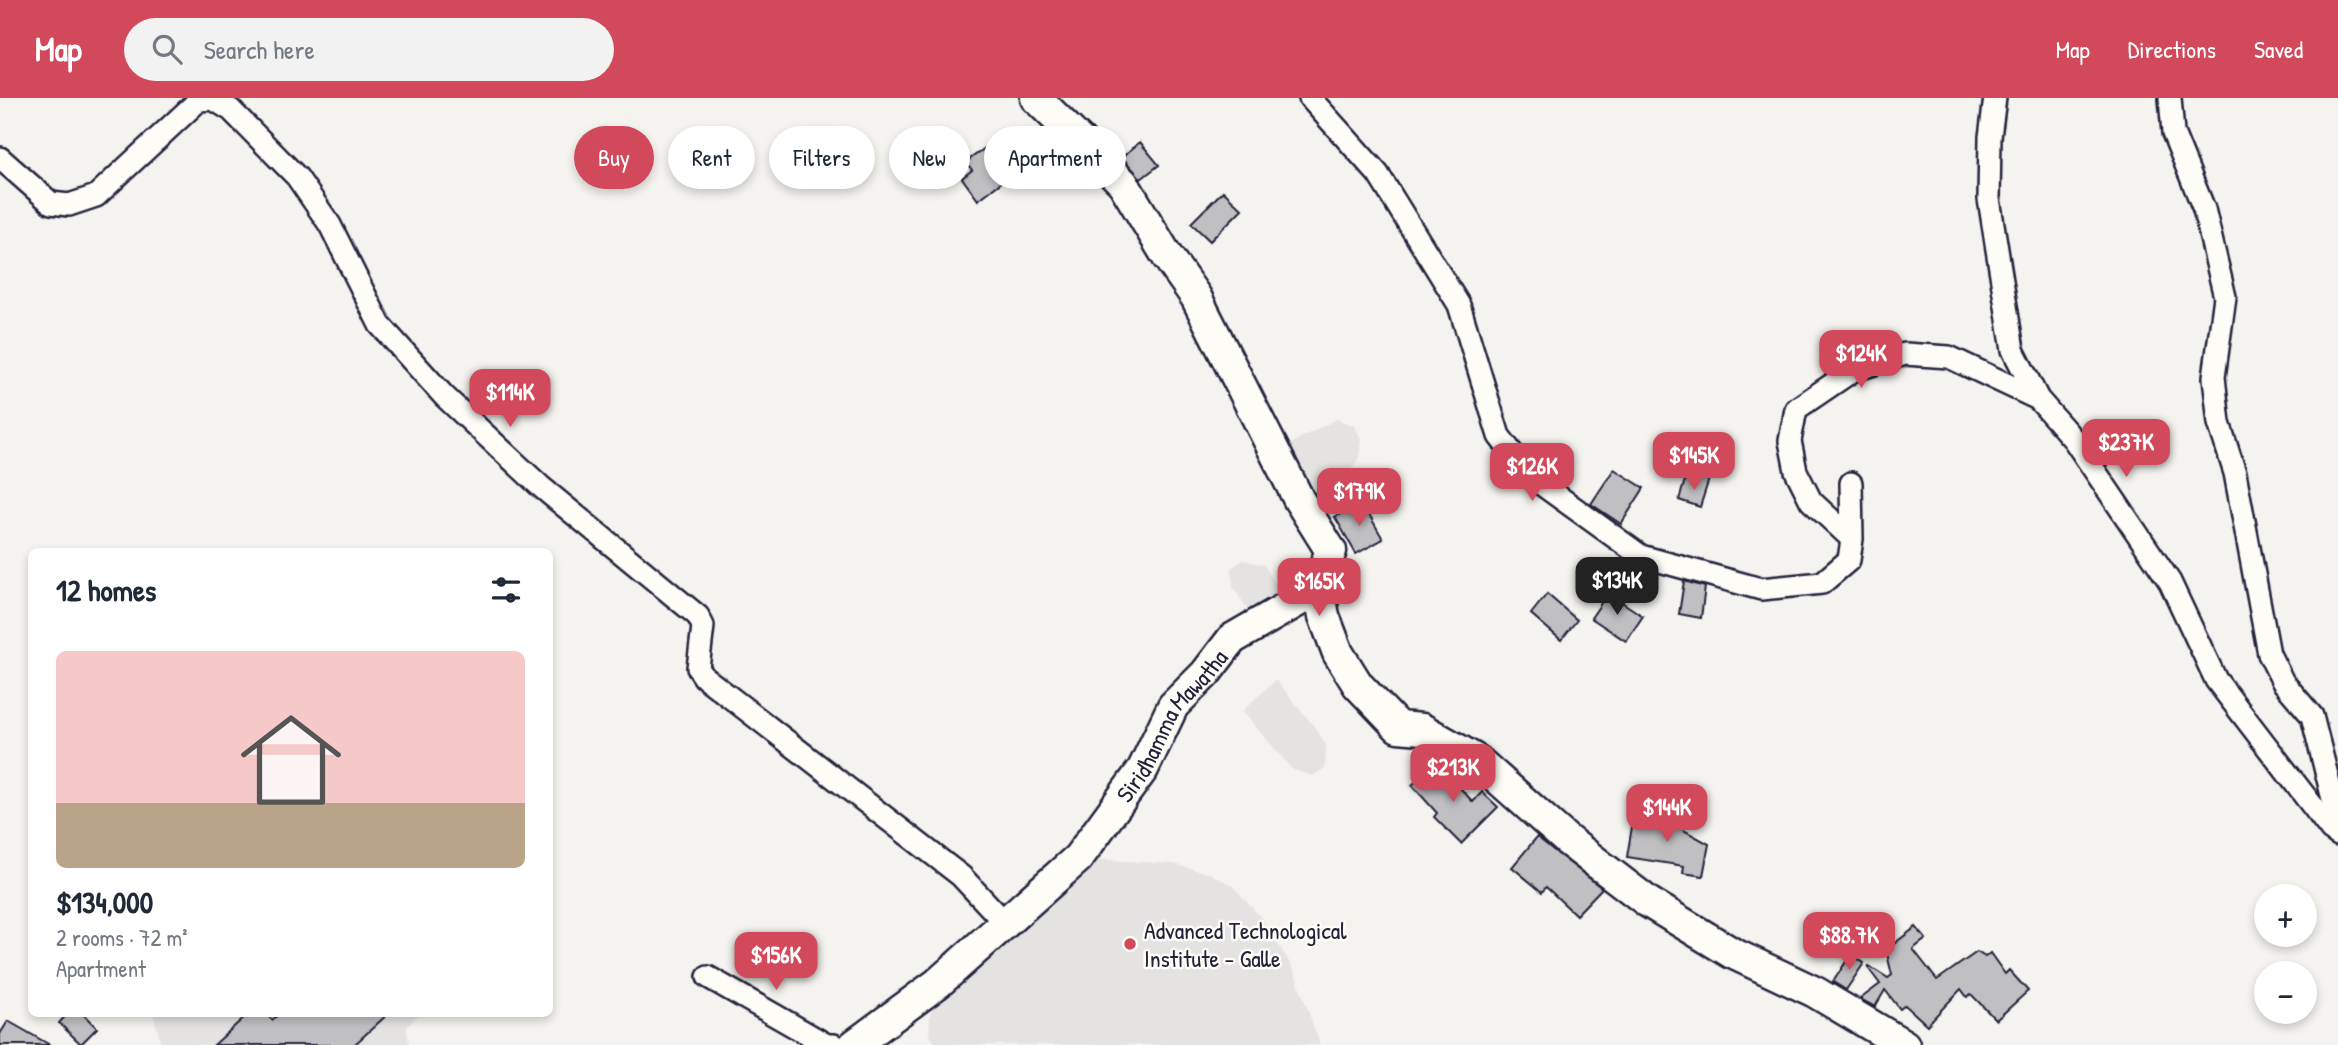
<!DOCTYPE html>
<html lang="en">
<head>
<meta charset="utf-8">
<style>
	:root { --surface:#fff; --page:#f2f2f3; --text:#1f2937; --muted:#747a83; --line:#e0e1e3; --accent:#d1495b }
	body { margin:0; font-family:"Patrick Hand",sans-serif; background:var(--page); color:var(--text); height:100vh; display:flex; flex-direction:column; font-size:26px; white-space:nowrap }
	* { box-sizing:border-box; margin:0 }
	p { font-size:23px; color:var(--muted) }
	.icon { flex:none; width:38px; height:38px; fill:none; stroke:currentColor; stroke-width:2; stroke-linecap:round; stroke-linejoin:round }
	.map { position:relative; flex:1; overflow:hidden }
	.details { position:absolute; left:28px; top:450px; width:525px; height:469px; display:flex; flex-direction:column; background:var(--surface); border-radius:10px; box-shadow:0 4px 10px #0003 }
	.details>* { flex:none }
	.hud { position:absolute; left:574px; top:28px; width:665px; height:63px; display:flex; gap:14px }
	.tools { position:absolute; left:2254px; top:786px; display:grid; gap:14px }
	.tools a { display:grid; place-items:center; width:63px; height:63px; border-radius:50%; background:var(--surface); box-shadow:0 4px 10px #0003; font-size:35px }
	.price { position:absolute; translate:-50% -60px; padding:0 16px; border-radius:14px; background:var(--accent); color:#fff; font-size:23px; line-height:46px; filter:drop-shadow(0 2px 4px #0008) }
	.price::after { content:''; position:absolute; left:50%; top:42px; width:21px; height:16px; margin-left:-10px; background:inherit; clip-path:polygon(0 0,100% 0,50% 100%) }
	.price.on { background:#222; color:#fff }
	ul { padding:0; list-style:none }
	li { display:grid; align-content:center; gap:14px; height:371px; padding:0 28px }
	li+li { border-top:2px solid var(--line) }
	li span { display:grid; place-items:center; height:217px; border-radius:10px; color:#555 }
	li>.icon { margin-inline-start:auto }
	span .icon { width:126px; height:126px; fill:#fffc; stroke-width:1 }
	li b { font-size:30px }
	h2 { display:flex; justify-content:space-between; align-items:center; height:84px; padding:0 28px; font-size:30px }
	.chip { padding:0 24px; border-radius:32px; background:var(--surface); box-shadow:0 4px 10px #0003; font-size:24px; line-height:63px }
	.chip.on { background:var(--accent); color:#fff }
	header { display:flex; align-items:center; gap:42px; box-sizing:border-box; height:98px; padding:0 35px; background:var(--accent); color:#fff }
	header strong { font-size:33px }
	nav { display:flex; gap:38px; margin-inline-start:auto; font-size:24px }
	.search { width:490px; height:63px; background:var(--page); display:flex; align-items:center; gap:18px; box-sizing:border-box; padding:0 24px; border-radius:38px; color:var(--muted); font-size:26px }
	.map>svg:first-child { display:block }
</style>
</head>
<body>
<header>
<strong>Map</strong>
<div class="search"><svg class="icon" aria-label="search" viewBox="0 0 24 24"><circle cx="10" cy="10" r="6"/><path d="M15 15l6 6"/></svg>Search here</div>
<nav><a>Map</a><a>Directions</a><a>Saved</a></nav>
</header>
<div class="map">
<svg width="2338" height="947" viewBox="0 0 2338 947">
	<rect width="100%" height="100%" fill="#f4f3ef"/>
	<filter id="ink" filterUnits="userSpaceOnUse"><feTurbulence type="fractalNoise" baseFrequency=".0143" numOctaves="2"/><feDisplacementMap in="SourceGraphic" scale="14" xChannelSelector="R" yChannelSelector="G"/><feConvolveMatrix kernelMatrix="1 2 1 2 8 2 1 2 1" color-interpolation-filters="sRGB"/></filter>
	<g filter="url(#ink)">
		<!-- built -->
		<path fill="#e4e3e2" d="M1337,321L1355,328L1362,343L1360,358L1345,382L1299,402L1276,356L1300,340Z
			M1243,462L1264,467L1289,507L1257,525L1233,489L1231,470Z
			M1276,582L1313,627L1326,647L1325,670L1313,678L1293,672L1242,613Z
			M1078,760L1174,766L1211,776L1233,788L1262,821L1294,872L1320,947H937L929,937L930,916L938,885Z
			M153,915H420L407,929L409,947H161Z"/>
		<!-- building -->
		<path fill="#c0bfc2" stroke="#22223b" stroke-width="2" d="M1044,33L1074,62L1050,83L1022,51Z
			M1140,44L1159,67L1141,81L1122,59Z
			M985,50L1007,80L978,102L962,80L972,72L966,64Z
			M1223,93L1242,111L1210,143L1191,125Z
			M1614,371L1644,390L1621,426L1591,406Z
			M1709,381L1700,409L1679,402L1685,382Z
			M1362,404L1383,441L1356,456L1335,419Z
			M1684,483L1705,489L1701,520L1679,516Z
			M1608,495L1643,518L1626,543L1591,520Z
			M1547,496L1577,522L1561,542L1531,516Z
			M1437,665L1473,704L1482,694L1498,709L1461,746L1434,719L1437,715L1412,687Z
			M1634,716L1671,721V725L1709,746L1703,778L1683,775L1684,768L1627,759Z
			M1537,739L1602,790L1576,817L1546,789L1542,794L1512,769Z
			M1916,829L1926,841L1913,851L1937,882L1977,854L1985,859L1990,855L2005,876L2009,872L2028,893L1996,922L1971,896L1967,899L1961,891L1927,927L1905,907L1900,911L1885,892L1875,909L1860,901L1880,886L1868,870L1869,868L1888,880L1892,877L1886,852Z
			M1851,856L1864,865L1846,892L1833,884Z
			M68,915H82L97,930L81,946L59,925Z
			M249,915H265L272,922L280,915H389L354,947H214Z
			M8,923L50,947H0V936Z"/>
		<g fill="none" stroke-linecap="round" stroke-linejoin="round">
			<!-- street casing -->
			<g stroke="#22223b" stroke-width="26">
				<path id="street" d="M1310,0L1378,76L1459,207L1499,338L1530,378L1641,458L1761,491L1822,485L1849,462L1852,441L1851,385
					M1995,0L1990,39L1989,101L2013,252L2038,301L2074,342L2170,484L2216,582L2331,732L2338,737
					M2170,0L2173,35L2204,111L2225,199L2214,279L2219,325L2235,375L2269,556L2283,584L2312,618L2338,721
					M0,60L51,105L69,107L96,98L199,2L213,1L231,12L297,79L330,127L380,227L444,298L540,388L698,518L703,528L698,570L704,579L961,778L1005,825
					M1852,441L1811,403L1796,373L1790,343L1796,311L1852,273L1905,256L1949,259L2038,301
					M708,879L827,947H834"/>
			</g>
			<!-- secondary casing -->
			<g stroke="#22223b" stroke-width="35">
				<g id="secondary">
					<path d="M1318,485L1324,518L1338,555L1358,587L1398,629L1422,631L1478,663L1567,742L1648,804L1732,855L1815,894L1904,947"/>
					<path id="s1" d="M854,947L938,885L1078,760L1143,671L1173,608L1206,575L1232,541L1310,496L1318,485L1331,453L1299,402L1196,199L1167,158L1123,85L1036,0"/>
				</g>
			</g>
			<!-- street -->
			<use href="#street" stroke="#fdfcf7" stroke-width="21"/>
			<!-- secondary -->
			<use href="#secondary" stroke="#fdfcf7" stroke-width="30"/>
		</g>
	</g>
	<!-- markers -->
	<circle fill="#d1495b" stroke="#fdfcf7" stroke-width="2.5" cx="1130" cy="846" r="7"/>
	<g text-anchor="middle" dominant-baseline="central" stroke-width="5" stroke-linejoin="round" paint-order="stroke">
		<!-- street labels -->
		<g font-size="24" fill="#22223b" stroke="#fdfcf7">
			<text stroke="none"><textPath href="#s1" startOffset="455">Siridhamma Mawatha</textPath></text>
		</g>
		<!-- poi labels -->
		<g font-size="24" fill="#22223b" stroke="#fdfcf7" text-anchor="start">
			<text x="1144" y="832">Advanced Technological<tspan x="1144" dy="28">Institute - Galle</tspan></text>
		</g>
	</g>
</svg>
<div class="tools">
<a>+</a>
<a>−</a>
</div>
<b class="price" style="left:1861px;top:292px">$124K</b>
<b class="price" style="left:510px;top:331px">$114K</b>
<b class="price" style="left:2126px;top:381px">$237K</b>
<b class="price" style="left:1694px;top:394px">$145K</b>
<b class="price" style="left:1532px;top:405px">$126K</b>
<b class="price" style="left:1359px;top:430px">$179K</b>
<b class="price on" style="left:1617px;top:519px">$134K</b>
<b class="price" style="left:1319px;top:520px">$165K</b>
<b class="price" style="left:1453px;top:706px">$213K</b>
<b class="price" style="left:1667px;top:746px">$144K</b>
<b class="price" style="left:1849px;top:874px">$88.7K</b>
<b class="price" style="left:776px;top:894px">$156K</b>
<div class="hud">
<a class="chip on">Buy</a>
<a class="chip">Rent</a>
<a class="chip">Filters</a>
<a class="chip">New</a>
<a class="chip">Apartment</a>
</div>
<section class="details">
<h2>12 homes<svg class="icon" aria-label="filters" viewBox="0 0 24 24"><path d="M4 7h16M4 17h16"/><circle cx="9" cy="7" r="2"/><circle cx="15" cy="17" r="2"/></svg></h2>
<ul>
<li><span style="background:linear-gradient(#f6c9c9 70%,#b9a48a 0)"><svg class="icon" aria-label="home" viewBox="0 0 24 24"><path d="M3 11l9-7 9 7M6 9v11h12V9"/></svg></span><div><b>$134,000</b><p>2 rooms · 72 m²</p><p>Apartment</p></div></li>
</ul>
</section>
</div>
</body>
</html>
